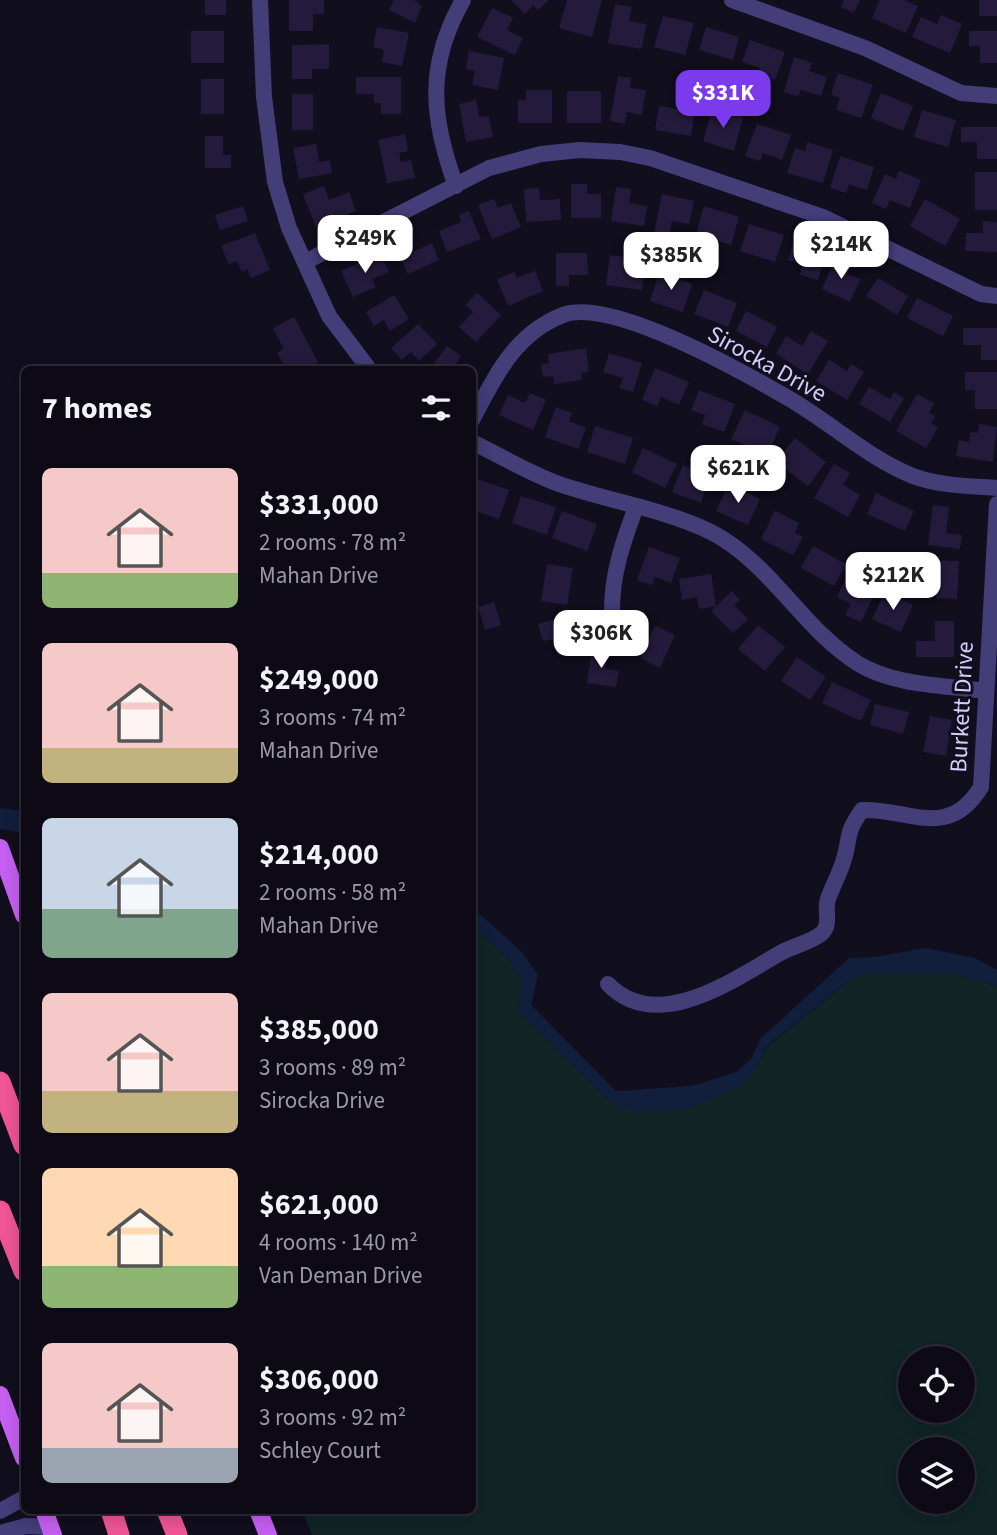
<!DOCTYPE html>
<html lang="en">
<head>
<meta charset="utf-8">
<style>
	:root { --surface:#0d0a16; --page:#16131f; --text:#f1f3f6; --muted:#9a9aa1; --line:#2d2b35; --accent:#7c3aed }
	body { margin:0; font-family:"Source Sans 3",sans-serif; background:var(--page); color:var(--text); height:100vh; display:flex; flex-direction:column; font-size:26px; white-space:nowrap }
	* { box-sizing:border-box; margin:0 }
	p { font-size:23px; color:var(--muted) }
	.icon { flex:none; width:38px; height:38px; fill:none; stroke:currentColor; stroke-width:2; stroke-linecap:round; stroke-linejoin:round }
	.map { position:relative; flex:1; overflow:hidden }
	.side { position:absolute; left:21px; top:366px; width:455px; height:1148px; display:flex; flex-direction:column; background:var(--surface); border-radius:10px; box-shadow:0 4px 18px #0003,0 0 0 2px var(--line) }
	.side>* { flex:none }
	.controls { position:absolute; left:898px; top:1346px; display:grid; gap:14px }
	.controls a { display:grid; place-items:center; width:77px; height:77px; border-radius:50%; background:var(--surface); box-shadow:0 4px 18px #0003,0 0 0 2px var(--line); font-size:35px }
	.price { position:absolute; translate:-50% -60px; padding:0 16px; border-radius:14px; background:#fff; color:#222; font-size:23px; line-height:46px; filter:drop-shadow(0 2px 4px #0008) }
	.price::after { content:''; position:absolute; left:50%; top:42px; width:21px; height:16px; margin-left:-10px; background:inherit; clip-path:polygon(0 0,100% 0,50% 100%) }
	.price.selected { background:var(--accent); color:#fff }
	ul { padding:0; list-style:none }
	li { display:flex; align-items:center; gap:21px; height:175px; padding:0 21px }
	li span { display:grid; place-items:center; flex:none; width:196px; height:140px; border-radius:10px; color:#555 }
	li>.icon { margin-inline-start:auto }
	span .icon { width:84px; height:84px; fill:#fffc; stroke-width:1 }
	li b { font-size:30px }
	h2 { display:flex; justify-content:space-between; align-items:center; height:84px; padding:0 21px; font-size:30px }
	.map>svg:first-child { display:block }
</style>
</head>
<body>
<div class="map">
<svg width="997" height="1535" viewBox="0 0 997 1535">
	<rect width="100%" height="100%" fill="#110e1d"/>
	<!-- green -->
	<path fill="#112526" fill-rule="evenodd" d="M473,926L508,958L522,981L519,1011L613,1104L687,1109L707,1100L756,1068L769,1045L858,974L950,973L997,986V1535H312L302,1510H472ZM910,1358H962V1410H910ZM910,1449H962V1502H910Z"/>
	<!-- water -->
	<path fill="#111f3d" d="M0,808L24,811V833L0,829Z
		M473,908L521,951L538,975L531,1005L616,1091L692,1086L736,1072L751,1059L761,1038L849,958L875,957L926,948L975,958L997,970V986L949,973L858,974L769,1044L756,1068L740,1086L687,1109L635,1112L613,1104L518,1011L522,981L508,958L473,926Z"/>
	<!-- building -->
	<path fill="#241b3c" d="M205,0H226V15H205Z
		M289,0H324V14H313V31H289Z
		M394,0H414L422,6L415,23L389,10Z
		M511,0H549L538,10L533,5L525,14Z
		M567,0H602L592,37L559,28Z
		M844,0H860L854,13L841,7Z
		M880,0H904L918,6L906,33L872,18Z
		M979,0H997V16H979Z
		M615,4L632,7L629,21L646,24L642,49L608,43Z
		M492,8L513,18L507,30L523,38L515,55L477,37Z
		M941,15L962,24L950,53L912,37L921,17L937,24Z
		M663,16L694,23L685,55L654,47Z
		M377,27L409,33L402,66L382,62L384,50L373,47Z
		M706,27L739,37L733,60L699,50Z
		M191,31H224V63H191Z
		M969,31H997V63H980V46H969Z
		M750,40L785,52L775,80L757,74L760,68L742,62Z
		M329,44V69H312V79H292V45Z
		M469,51L504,58L498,90L472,85L475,71L466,69Z
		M794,57L812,63L809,71L827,77L821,96L801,90L798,96L784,92Z
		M838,73L873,85L861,118L836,110L840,98L831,95Z
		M618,76L631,78L630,88L646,90L642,115L627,112L625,124L610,121Z
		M356,77H401V114H381V103H374V94H356Z
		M201,79H224V114H201Z
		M526,90H552V123H518V100H526Z
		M567,91H601V123H567Z
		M881,93L913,106L903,131L871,118Z
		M292,94H313V130H292Z
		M476,100L479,117L489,116L493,137L466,142L459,104Z
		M684,101L696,103L691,136L655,130L659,106L683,110Z
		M712,109L743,117L734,151L703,141Z
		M922,110L956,120L948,147L914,137Z
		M757,124L791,135L782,160L763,153L760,161L745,156Z
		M961,127H997V159H977V142H961Z
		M405,134L408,151L399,153L401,162L411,160L415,178L387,183L378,140Z
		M205,136H223V155H231V168H205Z
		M807,142L833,150L823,183L787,173L795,148L805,151Z
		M316,144L319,162L330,160L332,173L299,179L293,148Z
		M840,156L874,167L867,190L849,184L846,193L830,188Z
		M899,171L921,180L910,208L890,200L886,209L872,203L885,174L896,179Z
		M975,172H997V210H975Z
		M571,184H587V194H601V218H571Z
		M324,186L329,200L349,192L356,211L316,227L303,194Z
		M616,187L631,189L629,203L647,206L644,226L611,221Z
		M539,188L540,200L560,199L561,220L526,222L524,189Z
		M662,194L694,201L689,224L672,221L669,237L654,233Z
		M494,199L498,208L511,203L521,227L492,239L478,205Z
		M925,199L960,219L945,246L910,226Z
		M243,206L248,221L220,230L215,215Z
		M704,206L739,217L731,245L696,234Z
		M469,211L481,239L447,252L439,231L461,222L459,215Z
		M983,221L997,222V252L965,251L966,233H983Z
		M749,224L784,235L775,262L740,251Z
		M255,233L270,270L251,278L248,269L242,272L237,261L229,264L221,246Z
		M794,240L827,250L818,280L800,275L803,264L788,260Z
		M410,243L414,251L432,243L439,260L408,274L396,249Z
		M381,253L389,272L372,279L376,287L353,297L341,271Z
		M556,253H587L588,275H569V286H556Z
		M610,255L646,260L642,290L606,285Z
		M836,257L852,264L847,274L860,279L850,302L822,289Z
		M535,271L543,291L508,306L497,279L514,272L517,278Z
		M659,273L692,284L683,312L650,301Z
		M878,278L908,296L897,315L866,296Z
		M704,290L737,303L728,327L694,314Z
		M477,293L501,315L476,342L459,327L473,312L465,305Z
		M394,295L409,319L390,331L384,320L374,326L366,312Z
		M917,298L953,316L943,336L907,318Z
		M746,311L777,327L767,347L736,331Z
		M294,317L318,362L304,369H286L277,353L284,349L273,328Z
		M418,324L437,344L419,361L411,352L402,360L391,348Z
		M963,328H997V360H981V345H963Z
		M811,331L828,341L808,374L776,354L786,336L802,346Z
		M447,346L461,356L456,364L462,369H430Z
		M586,348L589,372L581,373L582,380L554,384L553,376L543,377L541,364L549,363L548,354Z
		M609,353L642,363L633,392L619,388L623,378L603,372Z
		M829,360L847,371L851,364L864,372L847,400L816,381Z
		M655,368L689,382L679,405L661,397L657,406L642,400Z
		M965,372H997V409H975V390H965Z
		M869,387L890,399L894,392L904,398L890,422L859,404Z
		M699,390L735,404L724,432L702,424L705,415L691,410Z
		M530,393L546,400L533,430L499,415L508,395L525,403Z
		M917,394L934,403L929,413L935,416L931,424L938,427L926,448L896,431Z
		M556,407L572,413L569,421L586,428L578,449L545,437Z
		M745,410L780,427L767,455L731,439Z
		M979,424L997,427L993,462L956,456L959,440L969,442L970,432L978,433Z
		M595,426L633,438L625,464L587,452Z
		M795,438L826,462L808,486L784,468L788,463L780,457Z
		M643,448L677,464L665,488L632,472Z
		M834,464L850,473L843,485L860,495L848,517L814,498Z
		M683,465L705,473L700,487L706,489L701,503L672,492Z
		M474,478L509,490L499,519L472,510L476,499L472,497Z
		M729,484L760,499L748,525L716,511Z
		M876,493L914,511L905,531L867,514Z
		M521,496L556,507L547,535L512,523Z
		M933,505L949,507L946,533L962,535L960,549L928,545Z
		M562,511L597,524L587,551L552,538Z
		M775,511L799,523L795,533L803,537L793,555L761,539Z
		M813,546L846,564L834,586L801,568Z
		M649,547L680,558L671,583L655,577L652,585L637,580Z
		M922,560L959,561L957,599L936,598L937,574H922Z
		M854,562L883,576L861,622L845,615L851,604L837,597Z
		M547,564L573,568L567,605L541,601Z
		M711,574L716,606L699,609L697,597L682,600L679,579Z
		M732,591L740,600L734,605L748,619L733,633L711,611Z
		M885,592L913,605L901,632L872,619Z
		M494,602L501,625L485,630L478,607Z
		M569,615L579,650L558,656L553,639L543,641L538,624Z
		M935,621H954V657H916V641H935Z
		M758,625L785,647L765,671L738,649Z
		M655,626L675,635L660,668L640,658Z
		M592,649L608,651L605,669L619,671L616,687L587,683Z
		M797,657L826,677L810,700L781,681Z
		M832,682L871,700L861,721L822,703Z
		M875,704L909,712L903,734L870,725Z
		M930,716L952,720L946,756L923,752Z"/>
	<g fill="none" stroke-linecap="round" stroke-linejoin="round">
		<!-- minor -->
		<path stroke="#433d78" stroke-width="16" d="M260,0L264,97L275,182L289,228L329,316L369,369
			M732,0L865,48L961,93L997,96
			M456,186C431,118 426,65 463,0
			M305,262L489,168L541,154L580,150L620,152L650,158L823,217L981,294L997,296
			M472,420C495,377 514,334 563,315C611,297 743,372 788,398C830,422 868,458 913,476C940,486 969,486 997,488
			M472,442C501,456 529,473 559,484C608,501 664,509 711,532C771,563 801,627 857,663C894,686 944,685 986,691
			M612,610C612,573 623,542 636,507
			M608,984C657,1035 733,980 782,952C793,946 811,942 821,934C832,925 824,910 828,899C833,885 840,873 844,859C851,835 845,834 862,810C909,808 948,841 981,787L997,504
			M0,1511L24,1498
			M0,1533L26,1526L49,1527"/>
		<!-- major -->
		<path stroke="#c45ff0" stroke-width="18" d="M0,848L24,915
			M0,1395L24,1458
			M44,1510L53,1535
			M258,1510L268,1535"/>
		<!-- highway -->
		<path stroke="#ef5494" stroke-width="21" d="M0,1082L24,1145
			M0,1211L24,1271
			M111,1510L119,1535
			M167,1510L177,1535"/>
	</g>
	<g text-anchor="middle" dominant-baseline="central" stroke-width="6" stroke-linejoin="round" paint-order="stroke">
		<!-- street labels -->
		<g font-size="24" fill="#d6cefa" stroke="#110e1d">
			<text transform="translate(767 364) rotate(29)">Sirocka Drive</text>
			<text transform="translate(962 707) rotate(-87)">Burkett Drive</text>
		</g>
	</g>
</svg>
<div class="controls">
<a><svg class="icon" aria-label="locate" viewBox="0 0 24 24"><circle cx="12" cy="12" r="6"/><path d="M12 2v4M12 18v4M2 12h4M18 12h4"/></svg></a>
<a><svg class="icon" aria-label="layers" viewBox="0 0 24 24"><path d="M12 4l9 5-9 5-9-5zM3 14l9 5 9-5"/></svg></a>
</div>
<b class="price selected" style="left:723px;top:130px">$331K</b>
<b class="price" style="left:365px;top:275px">$249K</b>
<b class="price" style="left:841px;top:281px">$214K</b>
<b class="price" style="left:671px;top:292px">$385K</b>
<b class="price" style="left:738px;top:505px">$621K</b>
<b class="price" style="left:893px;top:612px">$212K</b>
<b class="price" style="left:601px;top:670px">$306K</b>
<section class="side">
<h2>7 homes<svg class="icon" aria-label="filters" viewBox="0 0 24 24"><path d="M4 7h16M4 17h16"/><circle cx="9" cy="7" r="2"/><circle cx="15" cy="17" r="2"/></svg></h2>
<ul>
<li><span style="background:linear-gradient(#f6c9c9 75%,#8fb573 0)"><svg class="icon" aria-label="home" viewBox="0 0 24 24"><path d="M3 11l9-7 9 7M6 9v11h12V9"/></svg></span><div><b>$331,000</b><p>2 rooms · 78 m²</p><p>Mahan Drive</p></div></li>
<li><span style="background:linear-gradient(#f6c9c9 75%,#c2b280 0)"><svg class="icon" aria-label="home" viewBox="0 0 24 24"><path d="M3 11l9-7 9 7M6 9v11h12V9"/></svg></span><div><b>$249,000</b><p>3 rooms · 74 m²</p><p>Mahan Drive</p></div></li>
<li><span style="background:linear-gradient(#c9d6e8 65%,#7fa58c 0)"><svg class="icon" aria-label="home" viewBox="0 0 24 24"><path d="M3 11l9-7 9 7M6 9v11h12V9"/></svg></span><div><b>$214,000</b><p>2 rooms · 58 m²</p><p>Mahan Drive</p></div></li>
<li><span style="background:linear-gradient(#f6c9c9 70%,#c2b280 0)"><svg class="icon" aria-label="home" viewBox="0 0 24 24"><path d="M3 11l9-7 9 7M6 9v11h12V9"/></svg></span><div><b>$385,000</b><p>3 rooms · 89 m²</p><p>Sirocka Drive</p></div></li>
<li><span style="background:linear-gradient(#ffd9b3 70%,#8fb573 0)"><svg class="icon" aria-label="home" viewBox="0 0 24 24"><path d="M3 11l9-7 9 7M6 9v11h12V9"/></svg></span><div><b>$621,000</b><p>4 rooms · 140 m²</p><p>Van Deman Drive</p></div></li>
<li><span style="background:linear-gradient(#f6c9c9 75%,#9aa5b1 0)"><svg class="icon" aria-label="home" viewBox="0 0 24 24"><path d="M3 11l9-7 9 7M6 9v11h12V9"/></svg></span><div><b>$306,000</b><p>3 rooms · 92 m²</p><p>Schley Court</p></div></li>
</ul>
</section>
</div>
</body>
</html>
